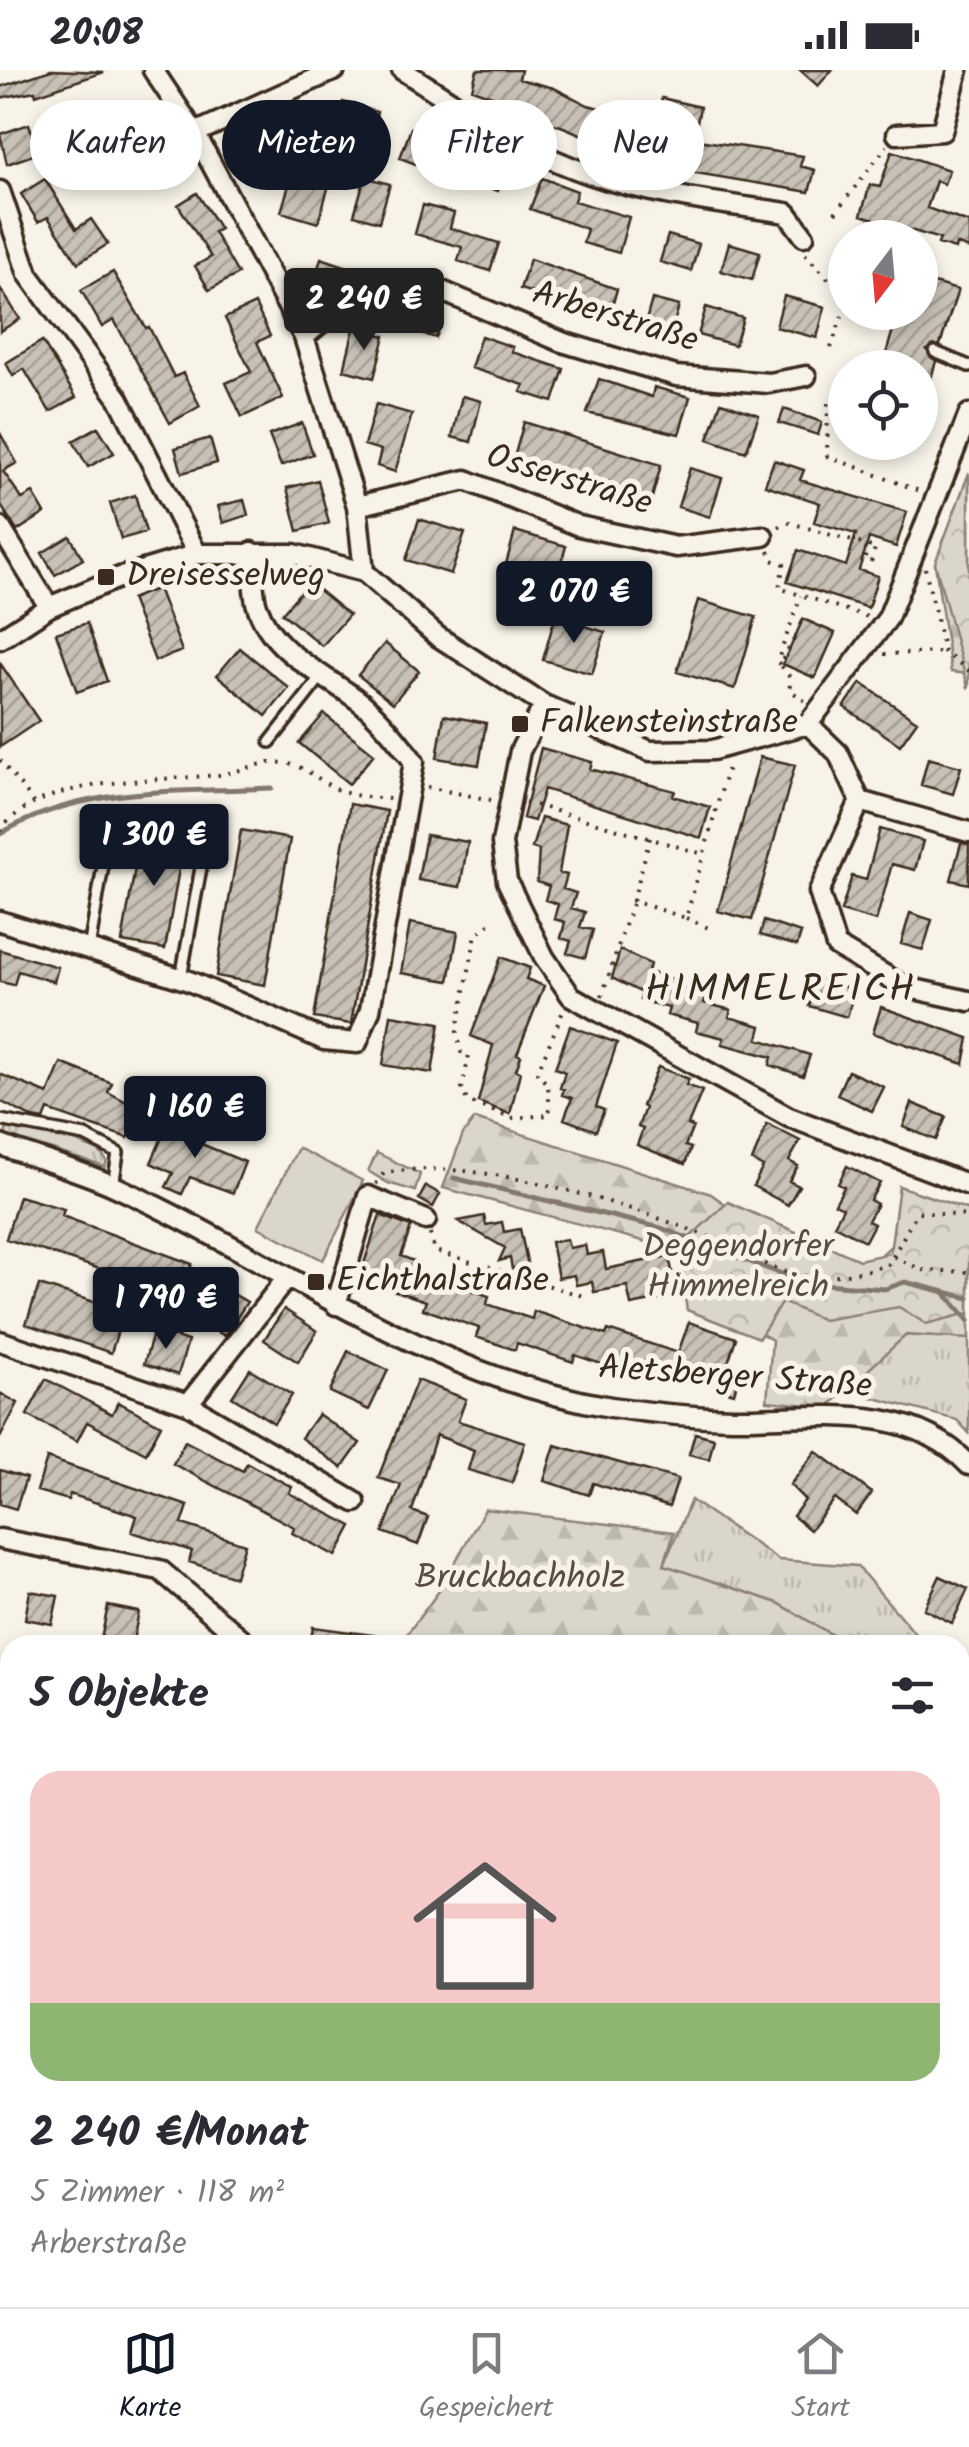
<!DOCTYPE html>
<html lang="de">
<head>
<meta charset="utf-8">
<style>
	:root { --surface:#fff; --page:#f7f7f7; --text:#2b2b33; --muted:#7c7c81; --line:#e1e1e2; --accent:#111827 }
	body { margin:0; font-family:Kalam,sans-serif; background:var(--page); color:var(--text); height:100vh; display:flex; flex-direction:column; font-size:38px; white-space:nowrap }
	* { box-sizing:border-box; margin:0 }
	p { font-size:32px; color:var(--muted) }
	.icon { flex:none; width:55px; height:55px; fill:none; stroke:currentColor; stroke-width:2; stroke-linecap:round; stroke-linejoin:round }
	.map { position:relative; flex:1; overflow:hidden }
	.drawer { position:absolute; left:0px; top:1565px; width:970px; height:672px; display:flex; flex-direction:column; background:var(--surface); border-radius:30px 30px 0 0; box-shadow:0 5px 15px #0003 }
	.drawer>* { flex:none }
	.hud { position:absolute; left:30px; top:30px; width:910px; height:90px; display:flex; gap:20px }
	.needle { width:65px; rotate:196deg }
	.tools { position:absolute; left:828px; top:150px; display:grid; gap:20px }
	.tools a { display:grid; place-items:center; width:110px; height:110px; border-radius:50%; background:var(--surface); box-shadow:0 5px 15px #0003; font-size:50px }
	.price { position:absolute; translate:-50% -85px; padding:0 22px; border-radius:10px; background:var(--accent); color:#fff; font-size:32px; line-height:65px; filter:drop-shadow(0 2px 5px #0008) }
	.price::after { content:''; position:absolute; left:50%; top:60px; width:30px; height:22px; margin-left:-15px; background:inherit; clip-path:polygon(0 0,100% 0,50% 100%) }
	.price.current { background:#222; color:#fff }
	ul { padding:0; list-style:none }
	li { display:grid; align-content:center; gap:20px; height:530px; padding:0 30px }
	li+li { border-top:2px solid var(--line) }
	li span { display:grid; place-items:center; height:310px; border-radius:30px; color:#555 }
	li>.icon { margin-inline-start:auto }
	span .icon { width:180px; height:180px; fill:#fffc; stroke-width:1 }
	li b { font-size:42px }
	h2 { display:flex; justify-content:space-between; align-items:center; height:120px; padding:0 30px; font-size:42px }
	.tag { padding:0 35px; border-radius:45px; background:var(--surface); box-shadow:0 5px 15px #0003; font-size:35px; line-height:90px }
	.tag.current { background:var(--accent); color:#fff }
	.status { display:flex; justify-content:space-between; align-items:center; height:70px; padding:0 50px; background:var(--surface); direction:ltr }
	.status svg { height:28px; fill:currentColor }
	.tabs { display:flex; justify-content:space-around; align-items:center; height:140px; border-top:2px solid var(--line); background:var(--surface); font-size:28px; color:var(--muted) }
	.tabs a { display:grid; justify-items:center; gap:5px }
	.tabs .current { color:var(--accent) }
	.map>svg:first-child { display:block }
</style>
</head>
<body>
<div class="status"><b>20:08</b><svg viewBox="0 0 49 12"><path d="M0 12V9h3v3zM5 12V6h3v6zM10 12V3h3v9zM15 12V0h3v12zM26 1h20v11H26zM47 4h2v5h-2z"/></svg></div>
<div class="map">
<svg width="969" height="2237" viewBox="0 0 969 2237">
	<defs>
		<pattern id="grass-tufts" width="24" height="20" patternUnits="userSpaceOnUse" patternTransform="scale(2.5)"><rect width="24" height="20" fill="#dbd6cb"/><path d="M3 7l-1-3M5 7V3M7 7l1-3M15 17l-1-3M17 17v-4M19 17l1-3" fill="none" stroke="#bdb8ae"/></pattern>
		<pattern id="forest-firs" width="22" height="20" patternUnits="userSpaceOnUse" patternTransform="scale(2.5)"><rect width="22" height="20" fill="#dbd6cb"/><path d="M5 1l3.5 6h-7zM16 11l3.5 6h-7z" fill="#bdb8ae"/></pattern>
		<pattern id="park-crowns" width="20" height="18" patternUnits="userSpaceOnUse" patternTransform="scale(2.5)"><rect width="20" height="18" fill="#dbd6cb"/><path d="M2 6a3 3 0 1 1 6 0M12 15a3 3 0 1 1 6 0" fill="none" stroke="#bdb8ae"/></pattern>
		<pattern id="building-hatch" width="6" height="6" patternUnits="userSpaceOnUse" patternTransform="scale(2.5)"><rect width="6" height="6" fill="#c8c1b6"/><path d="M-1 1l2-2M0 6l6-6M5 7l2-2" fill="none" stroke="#a49d93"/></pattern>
	</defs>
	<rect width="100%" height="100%" fill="#f7f3e8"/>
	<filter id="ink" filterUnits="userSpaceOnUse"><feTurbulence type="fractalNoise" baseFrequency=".01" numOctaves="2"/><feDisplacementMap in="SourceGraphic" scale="20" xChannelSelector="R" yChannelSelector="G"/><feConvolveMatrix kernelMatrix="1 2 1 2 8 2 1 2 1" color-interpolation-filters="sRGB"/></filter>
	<g filter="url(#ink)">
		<!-- grass -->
		<path fill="url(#grass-tufts)" stroke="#8b8074" stroke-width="2.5" d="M7,1058L75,1071L99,1081L107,1091L105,1097L5,1065Z
			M906,1265L969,1269V1363L957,1350L845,1320Z
			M691,1430L779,1490L857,1496L925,1575H849L778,1533L664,1495Z
			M969,1805V2237H961L952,2228H960V1819Z
			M425,2228H546L561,2237H441Z
			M762,2228H861L851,2237H778Z"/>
		<!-- forest -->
		<path fill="url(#forest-firs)" stroke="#8b8074" stroke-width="2.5" d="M969,405V604L951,602L935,494Z
			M475,1049L711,1124L787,1179L859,1206L914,1154L969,1151V1269L906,1265L828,1337L767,1331L772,1270L745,1254L681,1181L443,1118L463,1064Z
			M485,1439L674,1462L664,1495L778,1533L849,1575H399L439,1521Z
			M960,1646L969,1652V1805L964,1820L960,1819Z
			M104,2228H425L441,2237H99Z"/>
		<!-- park -->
		<path fill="url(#park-crowns)" stroke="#8b8074" stroke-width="2.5" d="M969,403V616L968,617L935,493Z
			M377,1083L420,1104L415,1121L388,1113L368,1101Z
			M899,1116L969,1140V1243L926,1254L899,1237L823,1250L782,1232L759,1268L687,1240L677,1179L728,1132L859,1190L890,1183Z"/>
		<!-- garden -->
		<path fill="#dbd6cb" stroke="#8b8074" stroke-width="2.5" d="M298,1078L363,1111L323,1190L258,1157Z"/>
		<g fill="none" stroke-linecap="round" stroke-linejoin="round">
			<!-- stream -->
			<path stroke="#84786c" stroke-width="5" d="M0,764C82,714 179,723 272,718
				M454,1108L661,1158L803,1212L885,1219L905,1212L969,1228
				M945,1223L969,1251"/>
		</g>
		<!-- building -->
		<path fill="url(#building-hatch)" stroke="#3b2a1e" stroke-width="2.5" d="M51,0L104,2L36,25L35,21L0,28V17Z
			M477,0H521L519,9L554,18L588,35L656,53L652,68L668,73L665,86L601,78L602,73L561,56L510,44L512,33L472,19Z
			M800,0H832L818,16Z
			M662,28L700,37L697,52L658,42Z
			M343,32L377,42L368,72L334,62Z
			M29,54L39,83L7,94L0,64Z
			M411,58L445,71L434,101L400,88Z
			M263,61L294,72L282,107L257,99Z
			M698,70L803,86L800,96L815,100L809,122L690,102Z
			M155,73L173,100L148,116L130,89Z
			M471,81L507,92L498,121L461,109Z
			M892,81L949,100L944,114L936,111L927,138L969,153V179L956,174L955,179L938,174L940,169L861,145L870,115L880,117Z
			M292,105L329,115L318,153L281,142Z
			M365,107L390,114L379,152L354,145Z
			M542,108L577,121L574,131L629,147L619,183L583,173L587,159L530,139Z
			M45,109L76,159L91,149L108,174L78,193L48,147L38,152L21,124Z
			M197,123L220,159L214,162L238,204L209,220L195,196L211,187L178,135Z
			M423,135L454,143L450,158L499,173L490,201L458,191L462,177L415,164Z
			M668,165L699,174L691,201L660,192Z
			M729,173L760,182L752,210L721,201Z
			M321,188L357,200L353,214L342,210L338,224L313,217Z
			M530,189L617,219L609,247L520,219Z
			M113,202L146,258L149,257L174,307L183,303L200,336L170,353L114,250L102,257L81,220Z
			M920,209L958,220L940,275L927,280L936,291L924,333L920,332V298H882L898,242H920Z
			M0,218L20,249L0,261Z
			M784,226L825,237L817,268L776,257Z
			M652,229L679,236L670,266L644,258Z
			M255,234L270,266L257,272L283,328L242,347L226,313L251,302L225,248Z
			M417,237L444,245L436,268L410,260Z
			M706,237L743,248L735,275L698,265Z
			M354,258L385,266L374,308L344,300Z
			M481,266L513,277L512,282L564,299L553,332L521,322L524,315L471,298Z
			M42,271L76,327L50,342L24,299L13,306L6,293Z
			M599,309L652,327L654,317L690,327L679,364L587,343Z
			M462,326L481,331L471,372L452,367Z
			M721,332L759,345L746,382L708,369Z
			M376,334L412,344L395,402L377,396L381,380L364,375Z
			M784,339L822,352L818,365L779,353Z
			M524,352L661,395L651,431L567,412L569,404L514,388Z
			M302,353L313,384L281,396L269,365Z
			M98,357L114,383L88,397L73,371Z
			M0,363L17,393L3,401L22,429L33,423L45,443L17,461L0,434Z
			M210,368L217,393L182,403L175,378Z
			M774,390L804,400L800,410L907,442L896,477L869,468L859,500L878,506L868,538L787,512L798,480L846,496L856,464L814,452L820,433L765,415Z
			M690,398L722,408L710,447L678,437Z
			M318,410L329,453L298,461L287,418Z
			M135,425L146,462L121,469L110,433Z
			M244,430L248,445L223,453L218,436Z
			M419,449L465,463L451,504L406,490Z
			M515,461L566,476L555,513L505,498Z
			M70,466L83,489L55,505L42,483Z
			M309,512L349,545L322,576L282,543Z
			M158,518L182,581L155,591L131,529Z
			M698,530L756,547L735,619L677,602Z
			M555,547L605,562L592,604L543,590Z
			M803,549L835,563L815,608L783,594Z
			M87,553L107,611L77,622L56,563Z
			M385,573L419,601L393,633L358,605Z
			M240,578L289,618L266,646L217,605Z
			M0,593L39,651L0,677Z
			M861,613L917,651L900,675L844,637Z
			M324,644L374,684L349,714L299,673Z
			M444,645L486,653L479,695L437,688Z
			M541,678L592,692L590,699L675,721L673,726L710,737L701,768L544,719L534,751L523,748Z
			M760,687L795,695L752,850L718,841Z
			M928,688L961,697L953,724L921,715Z
			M350,734L387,741L351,954L314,948Z
			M541,748L567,755L559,803L567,805L563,819L576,823L571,838L585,842L580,857L593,860L585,888L567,883L571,871L561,868L565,852L554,849L558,834L545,830L549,816L537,812L539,780L532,778Z
			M142,758L185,765L165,879L122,872Z
			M880,759L923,771L915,800L892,794L876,851L841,841L852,806L866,810Z
			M241,760L290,769L265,915L216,906Z
			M426,765L468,772L460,817L418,810Z
			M961,773L969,774V814L951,810Z
			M910,843L932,850L923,880L901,874Z
			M764,851L801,863L797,876L760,865Z
			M410,853L458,862L449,911L401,903Z
			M0,880L58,897L54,912L18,901L14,915L0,912Z
			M620,880L650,894L648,902L677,910L674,917L705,925L704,933L731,940L729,947L761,956L758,969L810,985L803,1006L770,995L772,987L722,974L724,968L696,961L698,953L667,945L669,938L640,930L642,923L612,908Z
			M501,887L530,898L526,909L544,916L517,984L521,986L516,1000L520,1002L510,1044L478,1032L493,975L471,966Z
			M817,909L855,920L847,947L809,936Z
			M881,937L969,968L964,994L873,963Z
			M391,945L440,953L432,1003L383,995Z
			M570,956L617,973L596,1037L604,1040L596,1061L564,1049L572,1028L562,1025L564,1019L560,1018L565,1002L555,998Z
			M61,993L112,1013L108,1022L132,1035L128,1043L138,1049L128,1068L48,1040L44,1050L33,1048L0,1031V1004L48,1024Z
			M658,997L689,1009L686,1015L702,1021L688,1055L693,1057L685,1076L691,1078L685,1094L637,1075L643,1059L638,1057L645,1038L642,1036Z
			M848,1001L884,1017L872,1041L837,1025Z
			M912,1033L946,1047L936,1070L903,1057Z
			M169,1051L202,1065L199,1073L245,1092L233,1123L190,1107L182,1124L166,1117L173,1103L151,1093Z
			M767,1054L800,1071L789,1091L798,1096L789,1111L799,1116L788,1135L753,1116L763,1097L752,1091Z
			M847,1096L880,1113L870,1130L877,1134L868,1151L874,1154L865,1171L834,1155L843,1138L835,1134L844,1117L838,1114Z
			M426,1116L440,1124L433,1137L419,1129Z
			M19,1126L64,1139L62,1146L192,1194L190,1199L247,1232L225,1266L187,1244L194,1231L110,1198L109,1202L6,1169Z
			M380,1145L411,1157L401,1186L416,1192L413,1200L489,1226L487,1234L532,1249L534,1241L606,1265L608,1260L678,1283L689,1252L736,1268L723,1308L689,1297L684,1313L636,1298L634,1305L575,1285L573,1292L517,1273L515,1280L476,1267L479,1258L423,1239L426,1231L359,1209Z
			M484,1146L486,1155L502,1152L504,1162L520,1159L528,1196L512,1199L510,1188L499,1191L505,1178L458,1151Z
			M567,1169L569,1178L585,1175L587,1185L603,1182L606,1199L669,1186L677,1226L631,1235L627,1216L594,1222L592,1212L576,1215L574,1205L558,1208L551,1172Z
			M39,1215L124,1241L111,1283L26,1254Z
			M284,1239L317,1261L298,1292L264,1270Z
			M154,1260L188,1271L178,1305L144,1294Z
			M348,1281L388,1300L369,1340L330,1322Z
			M250,1299L292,1325L274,1353L232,1327Z
			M726,1301L739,1305L734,1323L720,1319Z
			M46,1309L112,1344L118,1332L161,1355L146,1383L87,1352L77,1371L27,1345Z
			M417,1310L466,1329L458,1351L525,1372L512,1413L468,1400L474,1380L436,1365L412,1441L428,1447L418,1475L383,1462L401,1415L378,1408Z
			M0,1323L18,1333L0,1368Z
			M318,1344L360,1373L342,1398L301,1368Z
			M695,1363L714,1368L709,1389L689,1384Z
			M185,1371L243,1401L247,1393L292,1417L289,1423L352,1456L336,1486L292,1463L294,1457L173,1394Z
			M555,1375L678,1409L669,1437L593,1413L589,1425L544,1411Z
			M816,1381L872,1423L856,1445L835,1429L810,1460L793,1446L805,1430L790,1415Z
			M47,1388L188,1436L182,1454L245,1474L235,1507L189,1492L192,1481L132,1462L137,1446L70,1424L68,1430L37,1421Z
			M0,1400L26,1408L16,1439L0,1434Z
			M940,1506L968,1519L952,1553L924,1539Z
			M30,1521L58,1526L52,1554L25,1549Z
			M108,1536L139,1542L132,1575L101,1569Z
			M313,1557L381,1566V1575H310Z"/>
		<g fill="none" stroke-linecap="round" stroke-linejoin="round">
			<!-- service casing -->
			<g stroke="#3b2a1e" stroke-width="16">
				<path id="service" d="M935,282L969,296
					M270,672L321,607
					M89,879L111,748
					M181,908L208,759
					M0,1050L85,1066L118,1083L113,1116"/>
			</g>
			<!-- minor casing -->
			<g stroke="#3b2a1e" stroke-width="25">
				<path id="minor" d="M153,0L195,63L304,267L357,436L364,502
					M402,0C461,37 523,82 590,104C654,126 721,133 787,143L804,166
					M195,63L335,0
					M897,64L942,61L958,0
					M0,121L28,204L119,329L197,484
					M304,267L329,246L430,216L562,272L676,306L769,313L806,306
					M357,436L466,410L579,456L676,477L763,466
					M0,457L49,537
					M0,569L49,537L120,507L197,484H294L364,502L437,566L544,635L650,681L713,680L808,654L888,548L969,344
					M544,635L520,681L502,773L507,811L544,887L571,926L789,1047L969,1115
					M808,654L838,683L860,731L969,762
					M860,731L819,822L836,876L905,917L969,931
					M0,851L189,911L324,970L357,973L370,940L414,692C398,670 383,651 363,634C326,604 273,585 257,536C252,520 253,498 252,482
					M0,1075C38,1089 78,1100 114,1116C280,1192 427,1307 611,1337C651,1343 692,1347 732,1348C813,1349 907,1329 969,1395
					M336,1235L368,1126L426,1150
					M0,1271L188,1334L355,1432
					M188,1334L286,1209
					M0,1469L160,1500L249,1575
					M0,1624L10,1627
					M0,1700L10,1702
					M0,1884L10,1896
					M0,2198L10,2188"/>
			</g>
			<!-- path -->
			<path stroke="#3b2a1e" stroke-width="4" stroke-dasharray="2.5 8" stroke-linecap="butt" d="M835,143L887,76
				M805,184L845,227
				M831,278L845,237
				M828,333L827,386L922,422
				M779,457L787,452L869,476L864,490
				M769,481L772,490L784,494L779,518L868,547
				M871,492L877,471
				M925,498L944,582L969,601
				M794,569L780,594L789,606L790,620L806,632
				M884,584L944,582
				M780,594L777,592L801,526
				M0,690L36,735
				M427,717L491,730
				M525,732L703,784
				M0,761C40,705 155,712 217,705C239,703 261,690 284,693C308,697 317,710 338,720C353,727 374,727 390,729
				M650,768L633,831L686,848L729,693
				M686,848L713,860
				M490,854L476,864L457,962L461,982L469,985L462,1018L467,1031L511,1048L550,1045L548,1015L537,1003L564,939
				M602,926L633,831
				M376,1114L384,1103C478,1085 629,1135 719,1171C744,1181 771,1200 797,1205C823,1209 865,1203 889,1194L917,1142L969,1146
				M430,1164L435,1181L583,1226
				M894,1187L922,1200L969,1202
				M960,2205L969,2217"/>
			<!-- service -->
			<use href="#service" stroke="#f7f3e8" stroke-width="9"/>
			<!-- minor -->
			<use href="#minor" stroke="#f7f3e8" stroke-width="18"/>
		</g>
	</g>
	<!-- markers -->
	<g fill="#3b2a1e" stroke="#f7f3e8" stroke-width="4">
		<rect x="96" y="497" width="20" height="20" rx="5"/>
		<rect x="510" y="644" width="20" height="20" rx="5"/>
		<rect x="306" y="1202" width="20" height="20" rx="5"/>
	</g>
	<g text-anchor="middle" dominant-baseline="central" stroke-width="10" stroke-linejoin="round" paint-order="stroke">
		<!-- street labels -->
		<g font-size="35" fill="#3b2a1e" stroke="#f7f3e8">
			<text transform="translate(615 248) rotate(17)">Arberstraße</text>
			<text transform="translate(569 411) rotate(17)">Osserstraße</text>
			<text transform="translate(735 1308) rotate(4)">Aletsberger Straße</text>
		</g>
		<!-- poi labels -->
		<g font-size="35" fill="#3b2a1e" stroke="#f7f3e8" text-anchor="start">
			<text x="126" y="507">Dreisesselweg</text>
			<text x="540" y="654">Falkensteinstraße</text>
			<text x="336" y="1212">Eichthalstraße</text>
		</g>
		<!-- park labels -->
		<g font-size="35" fill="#5b4c41" stroke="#f7f3e8">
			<text x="738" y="1178">Deggendorfer<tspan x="738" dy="40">Himmelreich</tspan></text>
			<text x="520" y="1509">Bruckbachholz</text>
		</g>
		<!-- neighbourhood labels -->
		<g font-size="38" letter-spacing="2.5" fill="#3b2a1e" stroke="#f7f3e8">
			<text x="781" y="921">HIMMELREICH</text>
		</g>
	</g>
</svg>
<div class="tools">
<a><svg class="needle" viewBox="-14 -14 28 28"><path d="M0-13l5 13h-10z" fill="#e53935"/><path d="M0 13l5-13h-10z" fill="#7c7c81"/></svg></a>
<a><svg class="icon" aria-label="locate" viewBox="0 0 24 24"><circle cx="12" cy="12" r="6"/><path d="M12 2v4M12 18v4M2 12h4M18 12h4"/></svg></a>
</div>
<b class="price current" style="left:364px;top:283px">2 240 €</b>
<b class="price" style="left:574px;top:576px">2 070 €</b>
<b class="price" style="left:154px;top:819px">1 300 €</b>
<b class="price" style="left:195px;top:1091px">1 160 €</b>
<b class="price" style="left:166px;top:1282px">1 790 €</b>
<div class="hud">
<a class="tag">Kaufen</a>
<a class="tag current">Mieten</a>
<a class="tag">Filter</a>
<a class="tag">Neu</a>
</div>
<section class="drawer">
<h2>5 Objekte<svg class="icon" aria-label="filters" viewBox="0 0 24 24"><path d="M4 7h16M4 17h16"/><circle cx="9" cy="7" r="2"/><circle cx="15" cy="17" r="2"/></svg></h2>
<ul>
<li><span style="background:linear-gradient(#f6c9c9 75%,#8fb573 0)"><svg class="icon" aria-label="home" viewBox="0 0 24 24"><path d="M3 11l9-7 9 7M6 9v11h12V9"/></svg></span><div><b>2 240 €/Monat</b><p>5 Zimmer · 118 m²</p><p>Arberstraße</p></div></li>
</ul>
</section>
</div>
<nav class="tabs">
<a class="current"><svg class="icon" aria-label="map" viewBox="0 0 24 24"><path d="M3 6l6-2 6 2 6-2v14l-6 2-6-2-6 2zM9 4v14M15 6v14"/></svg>Karte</a>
<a><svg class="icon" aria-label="saved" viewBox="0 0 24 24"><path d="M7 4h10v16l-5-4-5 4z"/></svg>Gespeichert</a>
<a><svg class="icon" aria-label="home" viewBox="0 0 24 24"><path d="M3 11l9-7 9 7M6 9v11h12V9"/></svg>Start</a>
</nav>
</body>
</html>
